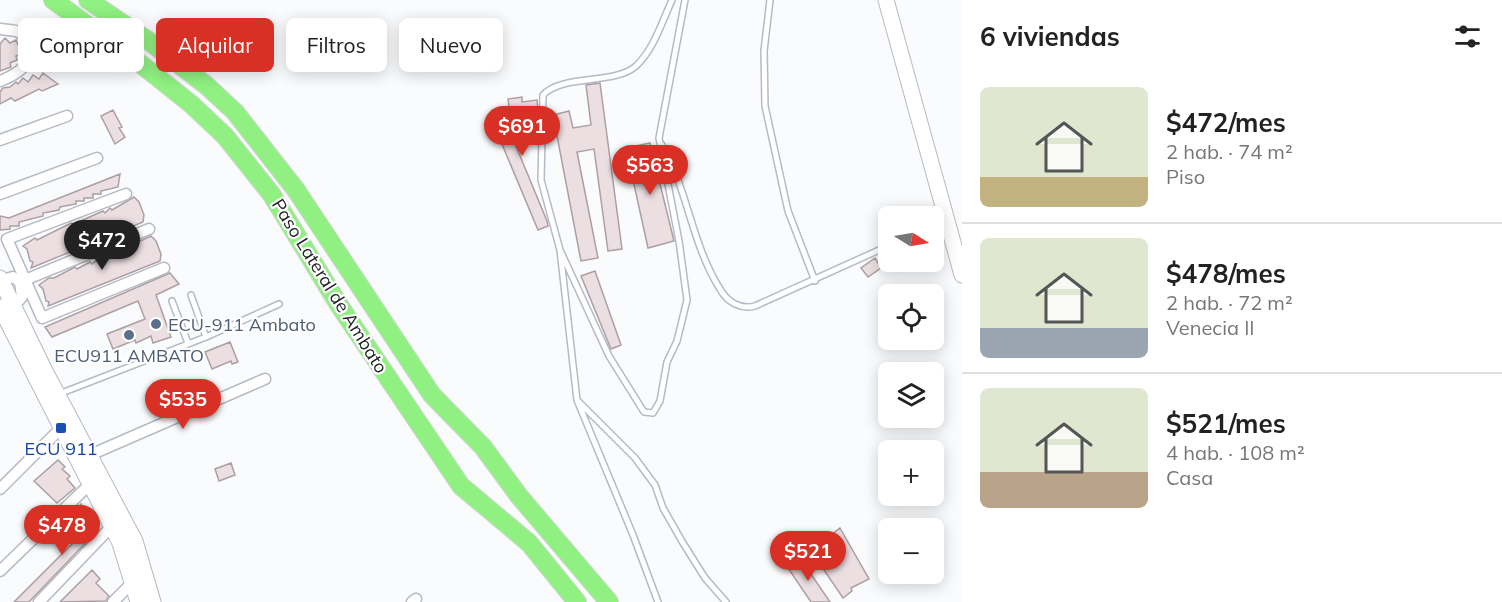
<!DOCTYPE html>
<html lang="es">
<head>
<meta charset="utf-8">
<style>
	:root { --surface:#fff; --page:#f6f6f6; --text:#222; --muted:#767676; --line:#e0e0e0; --accent:#d93025 }
	body { margin:0; font-family:Mulish,sans-serif; background:var(--page); color:var(--text); height:100vh; display:flex; flex-direction:column; font-size:22px; white-space:nowrap }
	* { box-sizing:border-box; margin:0 }
	p { font-size:20px; color:var(--muted) }
	.icon { flex:none; width:33px; height:33px; fill:none; stroke:currentColor; stroke-width:2; stroke-linecap:round; stroke-linejoin:round }
	.map { position:relative; flex:1; overflow:hidden }
	.drawer { display:flex; flex-direction:column; background:var(--surface); width:540px }
	.drawer>* { flex:none }
	.top-card { position:absolute; left:18px; top:18px; width:570px; height:54px; display:flex; gap:12px }
	.needle { width:39px; rotate:101deg }
	.tools { position:absolute; left:878px; top:206px; display:grid; gap:12px }
	.tools a { display:grid; place-items:center; width:66px; height:66px; border-radius:9px; background:var(--surface); box-shadow:0 3px 15px #0003; font-size:30px }
	.price { position:absolute; translate:-50% -51px; padding:0 14px; border-radius:21px; background:var(--accent); color:#fff; font-size:20px; line-height:39px; filter:drop-shadow(0 2px 3px #0008) }
	.price::after { content:''; position:absolute; left:50%; top:36px; width:18px; height:14px; margin-left:-9px; background:inherit; clip-path:polygon(0 0,100% 0,50% 100%) }
	.price.active { background:#222; color:#fff }
	ul { padding:0; list-style:none }
	li { display:flex; align-items:center; gap:18px; height:150px; padding:0 18px }
	li+li { border-top:2px solid var(--line) }
	li span { display:grid; place-items:center; flex:none; width:168px; height:120px; border-radius:9px; color:#555 }
	li>.icon { margin-inline-start:auto }
	span .icon { width:72px; height:72px; fill:#fffc; stroke-width:1 }
	li b { font-size:26px }
	h2 { display:flex; justify-content:space-between; align-items:center; height:72px; padding:0 18px; font-size:26px }
	.pill { padding:0 21px; border-radius:9px; background:var(--surface); box-shadow:0 3px 15px #0003; font-size:21px; line-height:54px }
	.pill.active { background:var(--accent); color:#fff }
	main { display:flex; flex:1; min-height:0 }
	.map>svg:first-child { display:block }
</style>
</head>
<body>
<main>
<div class="map">
<svg width="962" height="602" viewBox="0 0 962 602">
	<rect width="100%" height="100%" fill="#fafbfd"/>
	<!-- building -->
	<path fill="#ecdfe2" stroke="#ab9fa3" stroke-width="1.5" d="M5,38L10,43L16,40L22,54L16,56L17,60L10,63L11,67L0,71V44Z
		M43,73L58,84L42,91L39,89L15,101L11,98L0,104V92L3,88L10,87L16,82L18,84L23,78L28,82L33,75L39,79Z
		M600,83L622,249L608,251L594,149L577,152L598,258L581,261L553,115L569,111L573,128L591,125L586,85Z
		M522,97V102L537,100L538,112L520,114L524,130L511,134L547,221L548,226L538,230L499,137L508,133L506,125L511,124L508,99Z
		M113,110L122,127L119,128L125,137L115,144L101,116Z
		M650,143L674,241L648,248L626,148Z
		M120,174L118,187L101,191V194H93V198H84V201H76V204L60,207L59,210L43,213V216L19,222V226H10V229L0,230V216L9,218Z
		M134,197L139,202L144,215L143,222L31,268L33,262L30,261L27,249L23,246L35,238L37,240L71,223L74,224L103,211L105,213L110,208L112,210Z
		M151,236L156,241L161,254L160,261L48,306L49,302L46,301L43,289L39,285L49,278H54L75,267L77,269L90,262L92,264L98,259L99,260Z
		M875,258L881,268L868,277L861,268Z
		M595,271L621,345L611,349L581,276Z
		M170,273L179,284L156,295L171,337L153,343L151,336L136,343L135,340L113,349L107,334L145,319L138,301L52,337L45,327Z
		M230,342L238,362L232,364L231,361L212,369L205,352Z
		M58,460L65,467L62,469L70,476L67,479L75,488L57,503L34,481Z
		M231,463L235,475L219,481L215,469Z
		M81,504L97,531L29,602H14L86,530L74,518L72,513Z
		M840,528L869,579L851,588L852,591L843,598L811,551Z
		M800,558L830,602H811L788,568Z
		M92,570L100,579L96,583L109,596L106,601L60,602Z"/>
	<g fill="none" stroke-linecap="round" stroke-linejoin="round">
		<!-- lane casing -->
		<g stroke="#b5bac4" stroke-width="8">
			<path id="lane" d="M770,0L764,51L765,106L788,211L815,281
				M662,145C668,157 674,168 678,180C691,216 699,256 720,289C727,302 741,310 755,306L888,246
				M933,231L946,226
				M560,250L541,180L543,95C562,74 615,85 636,66C654,49 662,22 672,0
				M191,295L206,337
				M172,301L188,343
				M59,394L206,337L279,304
				M578,401L635,458L655,485L663,508L683,543L705,578L726,602
				M658,602L633,535L577,400L560,250L609,356L644,412L653,413L660,401L667,362L677,341L687,300L679,241L659,138L685,0"/>
		</g>
		<!-- street casing -->
		<g stroke="#b5bac4" stroke-width="13">
			<path id="street" d="M0,29C6,30 14,30 19,32C23,35 26,39 28,44C36,63 16,75 0,81
				M0,140L67,116
				M0,194L97,158
				M126,194L7,239L42,318L164,268
				M1,280L13,277L20,282L22,297L14,306
				M20,282L149,229
				M90,455L265,379
				M0,489L61,428
				M0,571L89,485
				M39,602L111,527
				M113,602L133,582
				M412,602L416,599"/>
		</g>
		<!-- secondary casing -->
		<g stroke="#b5bac4" stroke-width="17">
			<path id="secondary" d="M886,0L962,275
				M0,278L44,369L135,541L153,602
				M0,307L120,543L138,602"/>
		</g>
		<!-- highway casing -->
		<g stroke="#d7d7d8" stroke-width="20">
			<path id="highway" d="M53,0L142,65L191,104L225,136L272,195L339,305L461,486L529,543L577,602
				M88,0L153,44L207,86L235,112L296,190L432,395L483,447L519,496L609,602"/>
		</g>
		<!-- lane -->
		<use href="#lane" stroke="#fff" stroke-width="5"/>
		<!-- street -->
		<use href="#street" stroke="#fff" stroke-width="10"/>
		<!-- secondary -->
		<use href="#secondary" stroke="#fff" stroke-width="15"/>
		<!-- highway -->
		<use href="#highway" stroke="#90f081" stroke-width="18"/>
	</g>
	<!-- markers -->
	<g fill="#5c6f8a" stroke="#fff" stroke-width="2">
		<circle cx="156" cy="324" r="6"/>
		<circle cx="129" cy="335" r="6"/>
	</g>
	<rect fill="#1a4fb4" stroke="#fff" stroke-width="2" x="55" y="422" width="12" height="12" rx="3"/>
	<g text-anchor="middle" dominant-baseline="central" stroke-width="4.5" stroke-linejoin="round" paint-order="stroke">
		<!-- street labels -->
		<g font-size="18" fill="#212327" stroke="#fff">
			<text transform="translate(330 286) rotate(58)">Paso Lateral de Ambato</text>
		</g>
		<!-- service labels -->
		<g font-size="18" fill="#4e5e75" stroke="#fff" text-anchor="start">
			<text x="168" y="324">ECU-911 Ambato</text>
			<text x="129" y="355" text-anchor="middle">ECU911 AMBATO</text>
		</g>
		<!-- transit labels -->
		<g font-size="18" fill="#164399" stroke="#fff">
			<text x="61" y="448">ECU 911</text>
		</g>
	</g>
</svg>
<div class="tools">
<a><svg class="needle" viewBox="-14 -14 28 28"><path d="M0-13l5 13h-10z" fill="#e53935"/><path d="M0 13l5-13h-10z" fill="#767676"/></svg></a>
<a><svg class="icon" aria-label="locate" viewBox="0 0 24 24"><circle cx="12" cy="12" r="6"/><path d="M12 2v4M12 18v4M2 12h4M18 12h4"/></svg></a>
<a><svg class="icon" aria-label="layers" viewBox="0 0 24 24"><path d="M12 4l9 5-9 5-9-5zM3 14l9 5 9-5"/></svg></a>
<a>+</a>
<a>−</a>
</div>
<b class="price" style="left:522px;top:157px">$691</b>
<b class="price" style="left:650px;top:196px">$563</b>
<b class="price active" style="left:102px;top:271px">$472</b>
<b class="price" style="left:183px;top:430px">$535</b>
<b class="price" style="left:62px;top:556px">$478</b>
<b class="price" style="left:808px;top:582px">$521</b>
<div class="top-card">
<a class="pill">Comprar</a>
<a class="pill active">Alquilar</a>
<a class="pill">Filtros</a>
<a class="pill">Nuevo</a>
</div>
</div>
<section class="drawer">
<h2>6 viviendas<svg class="icon" aria-label="filters" viewBox="0 0 24 24"><path d="M4 7h16M4 17h16"/><circle cx="9" cy="7" r="2"/><circle cx="15" cy="17" r="2"/></svg></h2>
<ul>
<li><span style="background:linear-gradient(#dfe7d0 75%,#c2b280 0)"><svg class="icon" aria-label="home" viewBox="0 0 24 24"><path d="M3 11l9-7 9 7M6 9v11h12V9"/></svg></span><div><b>$472/mes</b><p>2 hab. · 74 m²</p><p>Piso</p></div></li>
<li><span style="background:linear-gradient(#dfe7d0 75%,#9aa5b1 0)"><svg class="icon" aria-label="home" viewBox="0 0 24 24"><path d="M3 11l9-7 9 7M6 9v11h12V9"/></svg></span><div><b>$478/mes</b><p>2 hab. · 72 m²</p><p>Venecia II</p></div></li>
<li><span style="background:linear-gradient(#dfe7d0 70%,#b9a48a 0)"><svg class="icon" aria-label="home" viewBox="0 0 24 24"><path d="M3 11l9-7 9 7M6 9v11h12V9"/></svg></span><div><b>$521/mes</b><p>4 hab. · 108 m²</p><p>Casa</p></div></li>
</ul>
</section>
</main>
</body>
</html>
